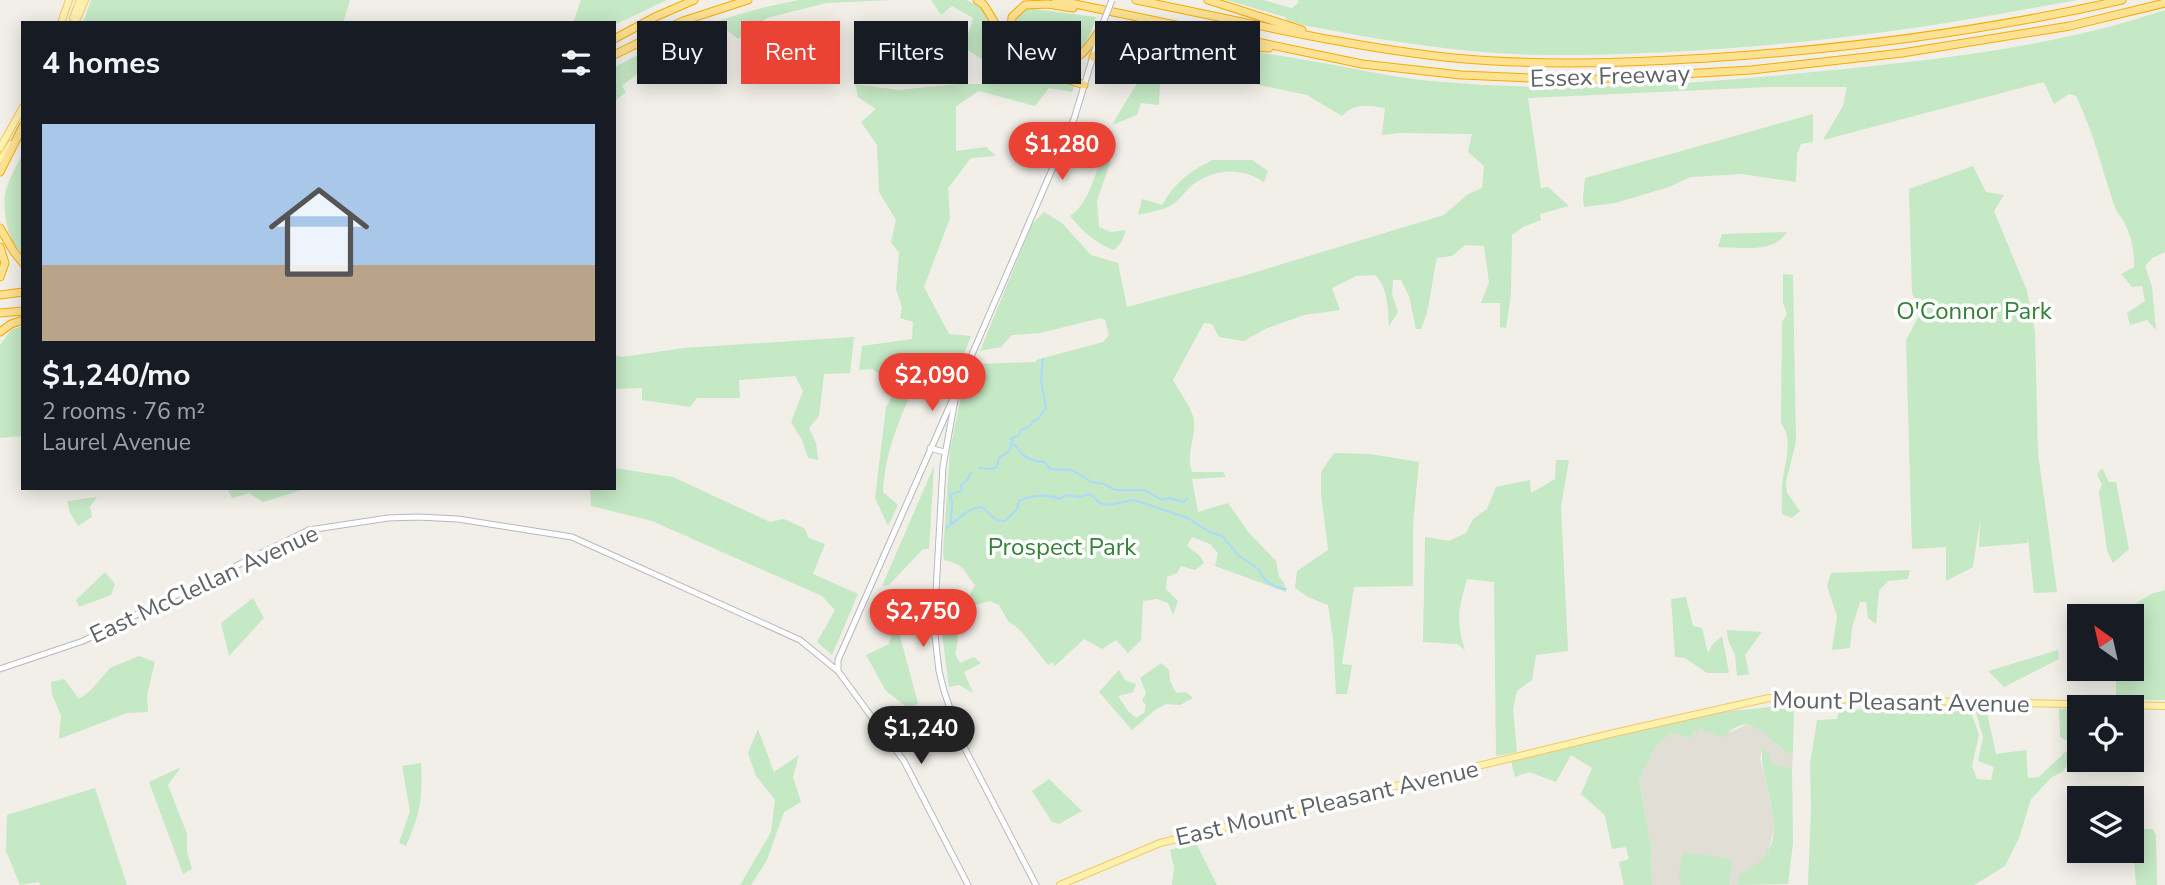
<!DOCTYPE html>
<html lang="en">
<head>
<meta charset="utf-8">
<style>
	:root { --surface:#171b24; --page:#20242c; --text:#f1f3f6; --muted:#9ea1a6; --line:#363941; --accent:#ea4335 }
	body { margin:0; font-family:"Nunito Sans",sans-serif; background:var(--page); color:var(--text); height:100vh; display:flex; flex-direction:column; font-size:26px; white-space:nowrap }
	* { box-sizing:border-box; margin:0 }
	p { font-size:23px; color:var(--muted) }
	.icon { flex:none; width:38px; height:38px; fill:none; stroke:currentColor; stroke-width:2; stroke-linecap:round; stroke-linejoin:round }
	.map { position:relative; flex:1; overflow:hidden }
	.side { position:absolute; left:21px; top:21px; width:595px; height:469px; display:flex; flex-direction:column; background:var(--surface); border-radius:0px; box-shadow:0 4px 18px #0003 }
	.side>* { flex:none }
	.top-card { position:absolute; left:637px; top:21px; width:665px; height:63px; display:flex; gap:14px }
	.needle { width:46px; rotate:326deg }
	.tools { position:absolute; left:2067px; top:604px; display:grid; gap:14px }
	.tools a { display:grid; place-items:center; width:77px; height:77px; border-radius:0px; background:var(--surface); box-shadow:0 4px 18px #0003; font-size:35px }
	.price { position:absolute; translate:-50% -60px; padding:0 16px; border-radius:24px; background:var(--accent); color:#fff; font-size:23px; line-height:46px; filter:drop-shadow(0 2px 4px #0008) }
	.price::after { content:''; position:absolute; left:50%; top:42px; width:21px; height:16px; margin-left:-10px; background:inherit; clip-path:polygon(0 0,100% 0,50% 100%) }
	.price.selected { background:#222; color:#fff }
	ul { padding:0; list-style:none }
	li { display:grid; align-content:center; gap:14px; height:371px; padding:0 21px }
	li+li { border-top:2px solid var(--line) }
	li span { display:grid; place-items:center; height:217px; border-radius:0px; color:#555 }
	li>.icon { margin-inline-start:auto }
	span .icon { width:126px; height:126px; fill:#fffc; stroke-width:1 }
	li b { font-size:30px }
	h2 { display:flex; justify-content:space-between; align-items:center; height:84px; padding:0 21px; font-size:30px }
	.chip { padding:0 24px; border-radius:0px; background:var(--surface); box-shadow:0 4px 18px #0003; font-size:24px; line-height:63px }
	.chip.selected { background:var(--accent); color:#fff }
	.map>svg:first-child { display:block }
</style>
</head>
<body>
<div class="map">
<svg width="2165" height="885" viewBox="0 0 2165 885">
	<rect width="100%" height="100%" fill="#f1efe8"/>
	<!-- education -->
	<path fill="#e1ded6" d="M1746,725L1759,726L1782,750L1788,754L1793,753L1792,768L1773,764L1763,747L1760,758L1775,824L1768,852L1758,863L1740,875L1737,885H1652L1651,847L1639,779L1656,746L1669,734L1674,733L1690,739L1695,731L1700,728L1726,734Z"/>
	<!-- green -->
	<path fill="#c5e8c5" d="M91,0H350L343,23H83Z
		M581,0H667L614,25V23H573Z
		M799,0H891L826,3L767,18L738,39L727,30L715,45L702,38L658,57L622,86L626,92L614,102V68C672,34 734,12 799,0Z
		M931,0H966L983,8L1008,50L1029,69L1075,84L1072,92L1049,88L1035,106L979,91L956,106V151L986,147L996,156L971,158L948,188L950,218L924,287L949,334L971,336L959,367L922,369C904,409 885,447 883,492L898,505L888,526L875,498L886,407L897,387L872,369L859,370L862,346L912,339L913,322L900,318L902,307L896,289L899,253L891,242L896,220L879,192L877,145L861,122L876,109L858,97L855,84L898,90L958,84H993L998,69L964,48L973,18L952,6L941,15Z
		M1226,0H1263L1292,8L1299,2L1298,0H2078C2021,10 1963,21 1906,29C1787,46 1666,55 1546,55C1459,54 1373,39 1288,22L1285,17Z
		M1026,8L1096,17C1092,29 1088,42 1079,51C1055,73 1009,45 1015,19C1016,13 1022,11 1026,8Z
		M2165,10V252L2152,258L2145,266L2152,287L2156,330L2147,320L2130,325L2127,313L2145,301L2142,286L2132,287L2121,274L2134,267C2135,253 2131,236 2125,224C2122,217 2116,212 2114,205C2102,168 2093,131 2076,96L2069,94L2054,104L2044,82L1823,140L1843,106L1847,87H1768L1528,98L1541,188L1548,187L1569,206L1540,214L1541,220L1523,227L1512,235L1511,294L1506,328L1500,327V303H1481L1489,282L1484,246L1465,245L1452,256L1437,258C1431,282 1431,307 1421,329H1416L1409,296L1401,280H1393L1392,294L1398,312L1389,326C1388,309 1388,287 1375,275L1356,276L1332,288L1340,310L1304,315L1265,329L1244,341L1219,337L1212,324L1204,323L1173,380C1179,391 1189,404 1193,416C1198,434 1185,453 1192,472H1223L1226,477L1192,479L1198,512L1228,503L1249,533L1276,561L1279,577L1284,583L1286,592L1215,566L1218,553L1210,544L1192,537L1187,546L1200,556L1204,563L1195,570L1181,566L1177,573L1167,577L1166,589L1178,601L1173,615L1168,603L1157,599L1143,601L1141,640L1128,653L1116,640L1102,649L1084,639L1055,666L1052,662L1048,665L1020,630L1008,621L999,605L990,601L975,605L956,628L958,641L955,654L960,663L974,657L981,663L964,672L973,693L959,685L949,687L941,626L961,611L975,585C962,570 967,565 944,560L943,553L950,450L962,392L976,364L1036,362V360L1103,342L1109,335L1105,320L1101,318L1040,333L1012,335L1001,347L980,351L1032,224L1044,212L1062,223L1091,255L1118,263L1127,307L1243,276L1444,215L1468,194L1482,188L1484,166L1468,152L1472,134L1400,133L1382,135L1385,108C1368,105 1354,103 1342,116L1307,95L1240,81L1160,83L1159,105L1141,103L1137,115L1112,125L1143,73L1103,55L1108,47C1142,47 1176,46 1210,48C1243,50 1279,55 1311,61C1355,68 1398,79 1443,82C1571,93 1695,84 1823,71C1937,60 2055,47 2165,10Z
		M1116,22L1211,40L1121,37L1104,42L1108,28Z
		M1813,114V142L1801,144L1797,154L1796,182L1742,174L1691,177L1669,187L1615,203L1584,207L1583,198L1585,178Z
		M23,153V254C15,248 12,240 8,230C0,193 6,186 23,153Z
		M1111,160L1097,201L1099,227L1111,232L1126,230L1121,243L1114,250C1094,243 1083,231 1070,216C1087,205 1093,181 1100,162Z
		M1213,160H1252L1268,171L1264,182C1242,168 1218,168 1195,183C1186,189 1180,201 1170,206C1161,211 1148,212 1138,215L1142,199L1162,205C1175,183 1189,171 1213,160Z
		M1973,166L1986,192L2004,195L1994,211L2027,291L2035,332L2038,453L2057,592L2034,593L2028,539L2027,543L1979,547L1980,520L1973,567L1946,581V547L1912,549L1906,340L1920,314L1912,292L1909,189Z
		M1787,232C1774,254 1740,247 1718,247L1722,234Z
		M1783,274L1793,275L1796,442L1786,482L1787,493L1800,511L1792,518L1782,514C1782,502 1781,490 1783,478C1786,459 1793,440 1781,423L1782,322L1787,314L1783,302Z
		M23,326V436L0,438V345L11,330Z
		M854,337L850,373L824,374L819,416L809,428L816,443L818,460L808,458L802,440L791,422L803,391L795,376L739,380L740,398H697L690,407L642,400V388L614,389V355L622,357L684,348Z
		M1334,453L1370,454L1419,462L1413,524V586L1354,587L1342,664L1352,665L1347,694H1336L1333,639L1328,605L1308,597L1295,588L1297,571L1328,550L1321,493V472Z
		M1556,460H1569L1561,507L1568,651L1536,655L1532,680L1517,691L1513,709L1517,752L1496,756L1494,582L1467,579C1459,608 1455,620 1465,650L1457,644L1423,642L1425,537L1449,541L1466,533L1473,519L1487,509L1496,487L1530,480L1531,493L1555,479Z
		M934,466L929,549H923L889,585L882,586Z
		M614,468L673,477L770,522L784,519L804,528L809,538L825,544L813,574L858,594L832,655L817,642L835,610L822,596L652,521L591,506L590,488H614Z
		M2102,468L2109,482H2116L2129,549L2113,563L2107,550L2099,492L2102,485L2097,474Z
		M227,488H302V490L263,502L249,493L232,498Z
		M97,497L90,507L92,517L78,526L70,513L67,501Z
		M1910,570L1908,579L1888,581L1879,591L1876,624L1868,618L1866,602H1860L1852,628L1850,648L1832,650L1837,616L1827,586L1831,573Z
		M105,572L115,584L111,595L79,607L76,600Z
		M2165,590V700H2116V677L2108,669L2132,668V616H2114L2151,594Z
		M1686,597L1693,626L1702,628L1708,653L1712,645L1722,636L1729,673H1707L1685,658L1675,657L1671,599Z
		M253,598L264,618L229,656L221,623Z
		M895,618L918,703L910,710L886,691L866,655L889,644Z
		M1727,630L1762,632L1745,655L1749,674L1737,676L1735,655L1728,640Z
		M2058,650L2059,659L2004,687L1988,671Z
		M139,656L155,662L147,695L148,712L127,713L59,739L61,716L52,694L51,682L64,679L79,699L91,690L110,668Z
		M1161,663L1169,670L1170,681L1176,693L1186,692L1193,698L1180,705L1166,704L1155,710L1132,730L1099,692L1119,670L1125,680L1136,684L1133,692L1118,696L1128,711L1136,718L1144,713L1146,705L1142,700L1146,693L1140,678Z
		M1791,705L1794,709L1793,753L1788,754C1767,739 1751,706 1723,738L1700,728L1698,732L1694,731L1691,739L1674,733L1669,734L1656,746L1639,779L1651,847L1652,885H1624L1619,862L1629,859L1626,847L1612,849L1605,815L1581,794L1592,768L1571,755L1556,782L1529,772L1515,777L1511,761L1576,744L1722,712Z
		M1877,708L1971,712L1979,735L1972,766L1977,779L1991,780L1994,767L1978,761L1983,737L1975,709L1986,708L1996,754L2026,750L2028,778L2039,777C2048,767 2067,753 2072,744L2060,737L2059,709L2079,708V752L2062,772L2052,777L2031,799L2019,838L2005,866L1974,885H1808L1811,810L1810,764L1817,720L1837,719L1839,711Z
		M758,729L774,772L799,755L793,777L801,802L784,812L767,860L751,885H740L771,832L775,800L756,776L748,753Z
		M1763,745L1773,764L1792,768L1793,843L1788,884L1737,885L1739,875C1749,869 1759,863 1766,854C1788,824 1756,779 1763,745Z
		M421,763C423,797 420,814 406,846L399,843L410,811L402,766Z
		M181,767L168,785L187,834V851L192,869L183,874L149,782Z
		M1049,779L1082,811L1059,824L1052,822L1032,791Z
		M95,788L127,885H40L39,882L20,885L6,851L7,815Z
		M2132,820L2140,823L2142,829H2153L2156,836L2157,885H2136L2134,860L2121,862L2119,851L2132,850Z
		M1196,843L1217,885H1172L1174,867L1170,850Z
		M1683,852L1730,859L1732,862L1729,885H1681L1679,873Z"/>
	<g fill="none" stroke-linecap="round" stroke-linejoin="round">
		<!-- stream -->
		<path stroke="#aadaff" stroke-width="2" d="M1010,445H1015C1023,457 1030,461 1044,462L1050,469L1072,470L1092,482L1104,484L1115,490H1144L1162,500L1169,498L1184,502L1187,498
			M979,468L991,469L997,467L999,458L1009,451L1013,441L1011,439L1019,435L1021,430L1029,427L1034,420H1037L1046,408L1041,380L1043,359
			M951,523L952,503L950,494L962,491L961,485L968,479L971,473
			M946,528C959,520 966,508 982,507L996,520L1005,521L1017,509L1019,501C1031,495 1048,494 1060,499L1066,495L1079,497L1090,494L1100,503L1107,505L1134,500L1188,518L1208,531L1222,536L1239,556L1258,569L1266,581L1276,587L1286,589"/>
		<!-- tertiary casing -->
		<g stroke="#b5b8bc" stroke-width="7">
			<path id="tertiary" d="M0,669L83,641L309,530L388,518L418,517L458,519L572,537L800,640L838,671L904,761L968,885
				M838,671V660L955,394"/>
		</g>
		<!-- secondary casing -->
		<g stroke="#b6babf" stroke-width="7">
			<path id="secondary" d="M930,448L944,452
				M1036,885L962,743L944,691L939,671L934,627L943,466L957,389L1074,119L1100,33"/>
		</g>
		<!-- primary casing -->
		<g stroke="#f2c960" stroke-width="8">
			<path id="primary" d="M73,18L80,0
				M61,23L69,0
				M75,23L85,0
				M0,148L23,107
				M0,160L11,144
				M1060,885L1160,843L1614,733L1769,698L2165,706"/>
		</g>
		<!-- motorway casing -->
		<g stroke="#f9ab00" stroke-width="9">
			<path id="motorway" d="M977,0L983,4C994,19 1001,38 1014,51C1032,71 1060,76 1084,85
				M1056,0L1362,64L1461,75L1579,80L1751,70L1902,53L2070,26L2165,3
				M1136,0C1241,21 1347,47 1454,58C1539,66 1623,63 1708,58C1847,49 1986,31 2122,0
				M1208,0L1302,30
				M1073,8L1048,4L1025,5L1012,17L1011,30C1023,55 1054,76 1080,55C1088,49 1094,38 1101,29
				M614,39L655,17L694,0
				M614,55L683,21L748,0
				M1093,57L1108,44L1120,40L1269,48
				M0,172L23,126
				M0,228L14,252L23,263
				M0,247L5,263L0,277
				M0,295L23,292
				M0,313L23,311
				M0,332L11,324L23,320"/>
		</g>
		<!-- tertiary -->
		<use href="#tertiary" stroke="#fff" stroke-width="5"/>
		<!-- secondary -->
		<use href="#secondary" stroke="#fff" stroke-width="5"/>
		<!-- primary -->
		<use href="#primary" stroke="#fff2af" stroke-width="6"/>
		<!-- motorway -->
		<use href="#motorway" stroke="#fde293" stroke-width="7"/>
		<!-- secondary-bridge casing -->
		<g stroke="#b6babf" stroke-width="7" stroke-linecap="butt">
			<path id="secondary-bridge" d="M1103,23L1112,0"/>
		</g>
		<!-- secondary-bridge -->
		<use href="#secondary-bridge" stroke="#fff" stroke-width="5"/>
	</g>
	<g text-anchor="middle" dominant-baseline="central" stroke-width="7" stroke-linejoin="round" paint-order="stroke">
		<!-- street labels -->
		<g font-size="24" fill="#5f6368" stroke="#fff">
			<text transform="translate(1610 76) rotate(-2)">Essex Freeway</text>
			<text transform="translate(204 584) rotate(-25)">East McClellan Avenue</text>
			<text transform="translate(1901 702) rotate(1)">Mount Pleasant Avenue</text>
			<text transform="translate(1327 803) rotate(-13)">East Mount Pleasant Avenue</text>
		</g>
		<!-- park labels -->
		<g font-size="24" fill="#348238" stroke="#fff">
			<text x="1974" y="311">O'Connor Park</text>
			<text x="1062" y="547">Prospect Park</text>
		</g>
	</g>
</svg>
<div class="tools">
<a><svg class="needle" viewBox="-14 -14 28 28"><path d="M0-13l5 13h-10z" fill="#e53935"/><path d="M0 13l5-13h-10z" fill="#9ea1a6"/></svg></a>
<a><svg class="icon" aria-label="locate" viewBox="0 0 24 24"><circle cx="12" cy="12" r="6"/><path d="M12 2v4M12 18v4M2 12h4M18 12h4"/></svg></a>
<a><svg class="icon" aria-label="layers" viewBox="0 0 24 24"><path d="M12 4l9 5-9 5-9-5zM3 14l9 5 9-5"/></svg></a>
</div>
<b class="price" style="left:1062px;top:182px">$1,280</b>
<b class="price" style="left:932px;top:413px">$2,090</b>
<b class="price" style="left:923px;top:649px">$2,750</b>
<b class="price selected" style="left:921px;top:766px">$1,240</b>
<div class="top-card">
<a class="chip">Buy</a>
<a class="chip selected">Rent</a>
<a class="chip">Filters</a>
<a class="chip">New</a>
<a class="chip">Apartment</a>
</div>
<section class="side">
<h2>4 homes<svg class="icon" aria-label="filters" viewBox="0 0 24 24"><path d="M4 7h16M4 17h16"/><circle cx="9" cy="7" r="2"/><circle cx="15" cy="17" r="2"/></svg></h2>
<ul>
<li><span style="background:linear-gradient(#a9c7e8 65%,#b9a48a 0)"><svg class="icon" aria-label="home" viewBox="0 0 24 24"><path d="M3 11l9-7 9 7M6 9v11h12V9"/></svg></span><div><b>$1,240/mo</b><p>2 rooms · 76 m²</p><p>Laurel Avenue</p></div></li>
</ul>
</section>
</div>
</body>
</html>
